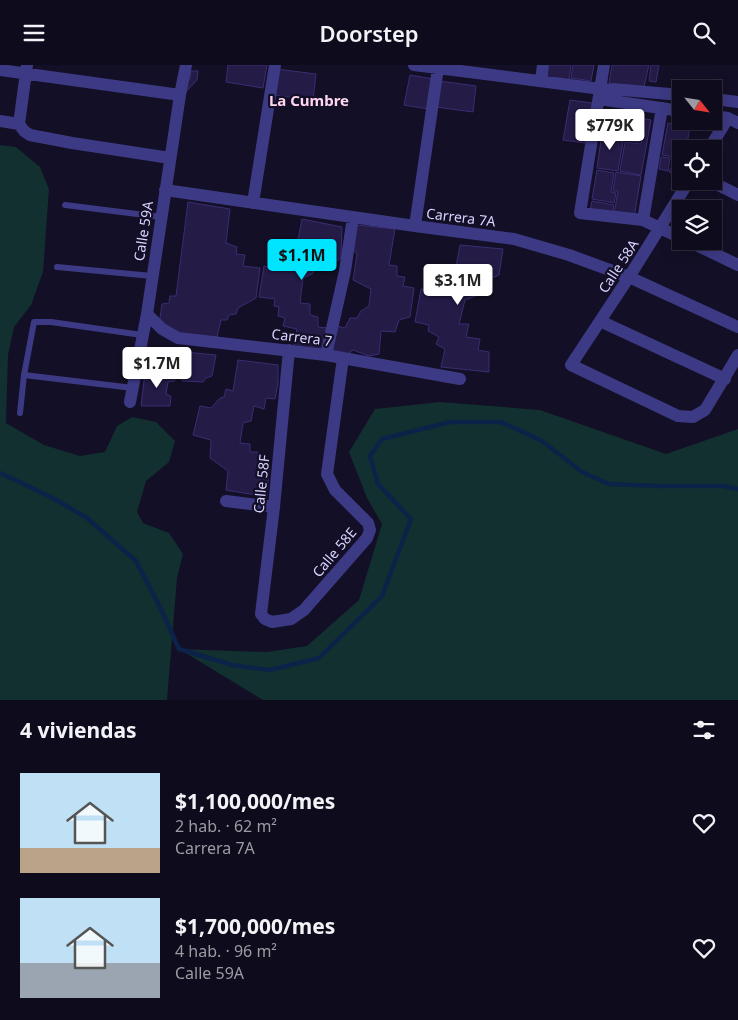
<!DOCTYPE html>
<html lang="es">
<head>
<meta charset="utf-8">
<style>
	:root { --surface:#0e0b1c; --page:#171425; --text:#f1f3f6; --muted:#9b9ba3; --line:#2e2b3b; --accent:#00e5ff }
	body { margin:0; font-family:"Noto Sans",sans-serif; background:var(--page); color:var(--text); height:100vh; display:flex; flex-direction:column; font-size:19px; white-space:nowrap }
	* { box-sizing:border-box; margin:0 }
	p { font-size:16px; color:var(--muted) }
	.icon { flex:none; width:28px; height:28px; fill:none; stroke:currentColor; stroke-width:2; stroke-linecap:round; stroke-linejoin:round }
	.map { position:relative; height:635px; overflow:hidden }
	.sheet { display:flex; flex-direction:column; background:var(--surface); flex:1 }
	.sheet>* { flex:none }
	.needle { width:32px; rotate:120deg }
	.fabs { position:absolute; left:672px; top:15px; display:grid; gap:10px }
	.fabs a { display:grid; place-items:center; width:50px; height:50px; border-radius:0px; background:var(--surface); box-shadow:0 2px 12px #0003,0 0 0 1px var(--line); font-size:25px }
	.price { position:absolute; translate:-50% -42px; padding:0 11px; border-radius:5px; background:#fff; color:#222; font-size:16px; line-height:32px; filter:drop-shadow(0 1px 2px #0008) }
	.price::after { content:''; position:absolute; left:50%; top:30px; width:15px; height:11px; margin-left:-8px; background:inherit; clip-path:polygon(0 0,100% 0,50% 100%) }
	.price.on { background:var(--accent); color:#111 }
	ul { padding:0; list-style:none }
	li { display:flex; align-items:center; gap:15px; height:125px; padding:0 20px }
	li span { display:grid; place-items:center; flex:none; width:140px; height:100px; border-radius:0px; color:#555 }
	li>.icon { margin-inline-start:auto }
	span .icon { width:60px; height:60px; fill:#fffc; stroke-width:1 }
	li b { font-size:21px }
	h2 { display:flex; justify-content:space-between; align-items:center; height:60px; padding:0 20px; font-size:21px }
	header { display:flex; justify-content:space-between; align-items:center; height:65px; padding:0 20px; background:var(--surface); font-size:22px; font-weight:600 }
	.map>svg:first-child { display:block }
</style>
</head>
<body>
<header><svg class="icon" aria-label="menu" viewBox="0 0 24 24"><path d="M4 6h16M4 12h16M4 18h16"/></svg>Doorstep<svg class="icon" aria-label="search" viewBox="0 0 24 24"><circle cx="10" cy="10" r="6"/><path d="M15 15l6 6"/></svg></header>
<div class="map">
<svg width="738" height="635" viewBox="0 0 738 635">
	<rect width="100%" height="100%" fill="#130f26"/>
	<!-- green -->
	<path fill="#12302f" d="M0,80L16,82L40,102L49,124L43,207L31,240L14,262L8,290L6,358L44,380L80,391L105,387L117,361L132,352L156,357L175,376L169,397L146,416L137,447L143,458L169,468L183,489L177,513L167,635H0Z
		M440,337L540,345L666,389L738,364V635H263L179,584L267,587L307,581L359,535L382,459L367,433L349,387L375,344Z"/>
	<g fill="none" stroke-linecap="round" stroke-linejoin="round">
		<!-- stream -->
		<path stroke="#0c2248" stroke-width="4.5" d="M0,408L49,431L87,453L136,496L161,544L179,584L232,600L270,605L319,593L382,531L411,454L378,419L370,391L382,374L450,357H501L542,376L582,407L609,419L658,421H723L738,424"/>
	</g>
	<!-- building -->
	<path fill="#241b47" stroke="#3b2d73" d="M228,0H267L263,23L226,17Z
		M548,0H571L569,15L547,12Z
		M573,0H594L591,16L571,13Z
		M612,0H649L644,22L609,18Z
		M651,0H659L656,17L649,16Z
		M276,4L316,9L313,35L273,30Z
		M191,6H198L197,15L183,30L185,13L190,14Z
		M410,10L433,14L428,44L404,40Z
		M439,16L476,21L473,47L436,42Z
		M570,35L592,38L585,78L563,75Z
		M602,47L628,52L626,65L641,67L639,77L615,72L617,64L599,61Z
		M630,51L651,55L641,110L620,106L625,77L641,79L643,67L628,64Z
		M668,58L690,62L686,84H681V93L662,90Z
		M603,62L615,64L613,74L623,76L618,106L597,103Z
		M661,92L670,93L668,106L659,104Z
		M676,94L681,95V102L676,111L669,107Z
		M597,105L614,108L611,127L616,128L614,138L592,134Z
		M616,107L641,111L634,153L614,149L618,126H613Z
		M592,136L614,140L612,150L590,146Z
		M188,137L230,144L226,178L237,182L236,189L245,190L243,201L260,203L256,233L238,243L236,249L229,250L227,255H221L217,272L178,269L163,263L160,253L162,239L169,238L170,231H176Z
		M302,154L342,162L341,193L327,202H316L312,209L303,213L300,238L310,239V250L318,252V262L327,263L323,287L293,284L297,264L283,261L285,253L278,251L279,242L274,241L275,234L259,232L264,201L271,203L274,192L284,193L288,183L296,185Z
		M356,160L395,164L389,200L397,201V211L405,212L403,221L414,223L410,252L399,255L395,267L381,266L379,289L369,291L353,285L348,289L331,288L337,261L345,263L350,253H357L361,246L369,241L371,224L353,215L357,189L352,183Z
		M460,180L503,184L499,210L480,218L476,231L465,235L459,259H469L466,272L480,274L478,285L489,287V307L441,302L445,284L436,279L439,272L428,266L429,260L415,257L421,224L428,225L442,202H456Z
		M174,286L216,290L212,311L206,313L203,317L182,316L181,312L171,305Z
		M238,295L278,300V318L275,334L266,333L264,344L254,341L251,356L243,358L240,378L250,379V387H258V401L269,403L267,432L226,425L228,406L210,393L211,375L193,370L200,341L211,343L220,333L224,332L226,324L233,326Z
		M145,307L173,308L175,316L168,317L166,329L171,331L170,341H141Z"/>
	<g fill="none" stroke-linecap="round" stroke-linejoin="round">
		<!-- lane -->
		<path stroke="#3d3a85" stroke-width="6" d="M65,140L161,152
			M57,202L152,211
			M24,310L133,323
			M20,348L24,310L34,257H51L142,270"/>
		<!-- street -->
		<path stroke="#3d3a85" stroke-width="12" d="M27,0L19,59L24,66L30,70L72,78L170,93
			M414,0L601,24L623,25L681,30
			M604,0L580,148L643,155L681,173
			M0,5L180,30
			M541,16L543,0
			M599,34L681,46
			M714,34L738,37
			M714,51L728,53L738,58
			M0,56L19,59
			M709,84L728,53
			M689,116L629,212L571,300L678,351L693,352L705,345L738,290
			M710,116L738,130
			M165,125L415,161L514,174L569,190L629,212L738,262
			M253,138L275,0
			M643,155L662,43
			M415,161L438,3
			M688,176L738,200
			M147,249L162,264L178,273L326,290L460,314
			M600,256L725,314
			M289,285L274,442L261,549L265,554L272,557L291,554L304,545L367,473L370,465L368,458L335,425L327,409L343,293
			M326,290L345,206L353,152
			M130,337L147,249L180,30L186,0
			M226,436L274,442"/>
	</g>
	<g text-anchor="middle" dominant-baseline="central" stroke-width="4.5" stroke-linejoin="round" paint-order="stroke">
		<!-- street labels -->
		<g font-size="14" fill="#d9d4ff" stroke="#130f26">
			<text transform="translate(461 152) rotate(7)">Carrera 7A</text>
			<text transform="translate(143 166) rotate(-81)">Calle 59A</text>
			<text transform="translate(618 201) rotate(-57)">Calle 58A</text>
			<text transform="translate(302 272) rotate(7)">Carrera 7</text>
			<text transform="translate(261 419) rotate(-84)">Calle 58F</text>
			<text transform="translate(334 487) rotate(-50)">Calle 58E</text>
		</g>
		<!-- neighbourhood labels -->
		<g font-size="15" font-weight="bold" fill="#ffd6f0" stroke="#130f26">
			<text x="309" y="35">La Cumbre</text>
		</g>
	</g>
</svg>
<div class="fabs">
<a><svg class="needle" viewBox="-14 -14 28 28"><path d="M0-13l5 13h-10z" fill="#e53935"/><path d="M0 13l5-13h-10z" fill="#9b9ba3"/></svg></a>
<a><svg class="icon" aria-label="locate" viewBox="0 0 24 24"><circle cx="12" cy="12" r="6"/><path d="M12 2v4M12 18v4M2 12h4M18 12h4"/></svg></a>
<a><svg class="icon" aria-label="layers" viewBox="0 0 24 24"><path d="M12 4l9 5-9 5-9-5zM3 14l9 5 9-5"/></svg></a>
</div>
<b class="price" style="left:610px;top:86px">$779K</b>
<b class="price on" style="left:302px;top:216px">$1.1M</b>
<b class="price" style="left:458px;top:241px">$3.1M</b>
<b class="price" style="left:157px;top:324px">$1.7M</b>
</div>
<section class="sheet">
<h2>4 viviendas<svg class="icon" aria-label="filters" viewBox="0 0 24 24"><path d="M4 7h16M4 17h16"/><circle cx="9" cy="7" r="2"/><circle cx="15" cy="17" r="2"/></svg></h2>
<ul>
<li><span style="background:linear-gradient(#bfe0f5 75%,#b9a48a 0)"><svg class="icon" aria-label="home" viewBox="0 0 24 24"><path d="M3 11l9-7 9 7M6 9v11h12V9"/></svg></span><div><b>$1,100,000/mes</b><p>2 hab. · 62 m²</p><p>Carrera 7A</p></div><svg class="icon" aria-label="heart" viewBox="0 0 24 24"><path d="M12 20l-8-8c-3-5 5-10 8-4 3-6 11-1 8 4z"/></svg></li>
<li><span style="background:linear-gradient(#bfe0f5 65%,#9aa5b1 0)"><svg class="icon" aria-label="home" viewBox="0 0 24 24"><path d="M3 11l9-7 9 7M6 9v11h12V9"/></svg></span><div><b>$1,700,000/mes</b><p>4 hab. · 96 m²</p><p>Calle 59A</p></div><svg class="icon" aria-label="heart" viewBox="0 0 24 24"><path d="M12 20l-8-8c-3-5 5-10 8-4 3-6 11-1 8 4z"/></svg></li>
</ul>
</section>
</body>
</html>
